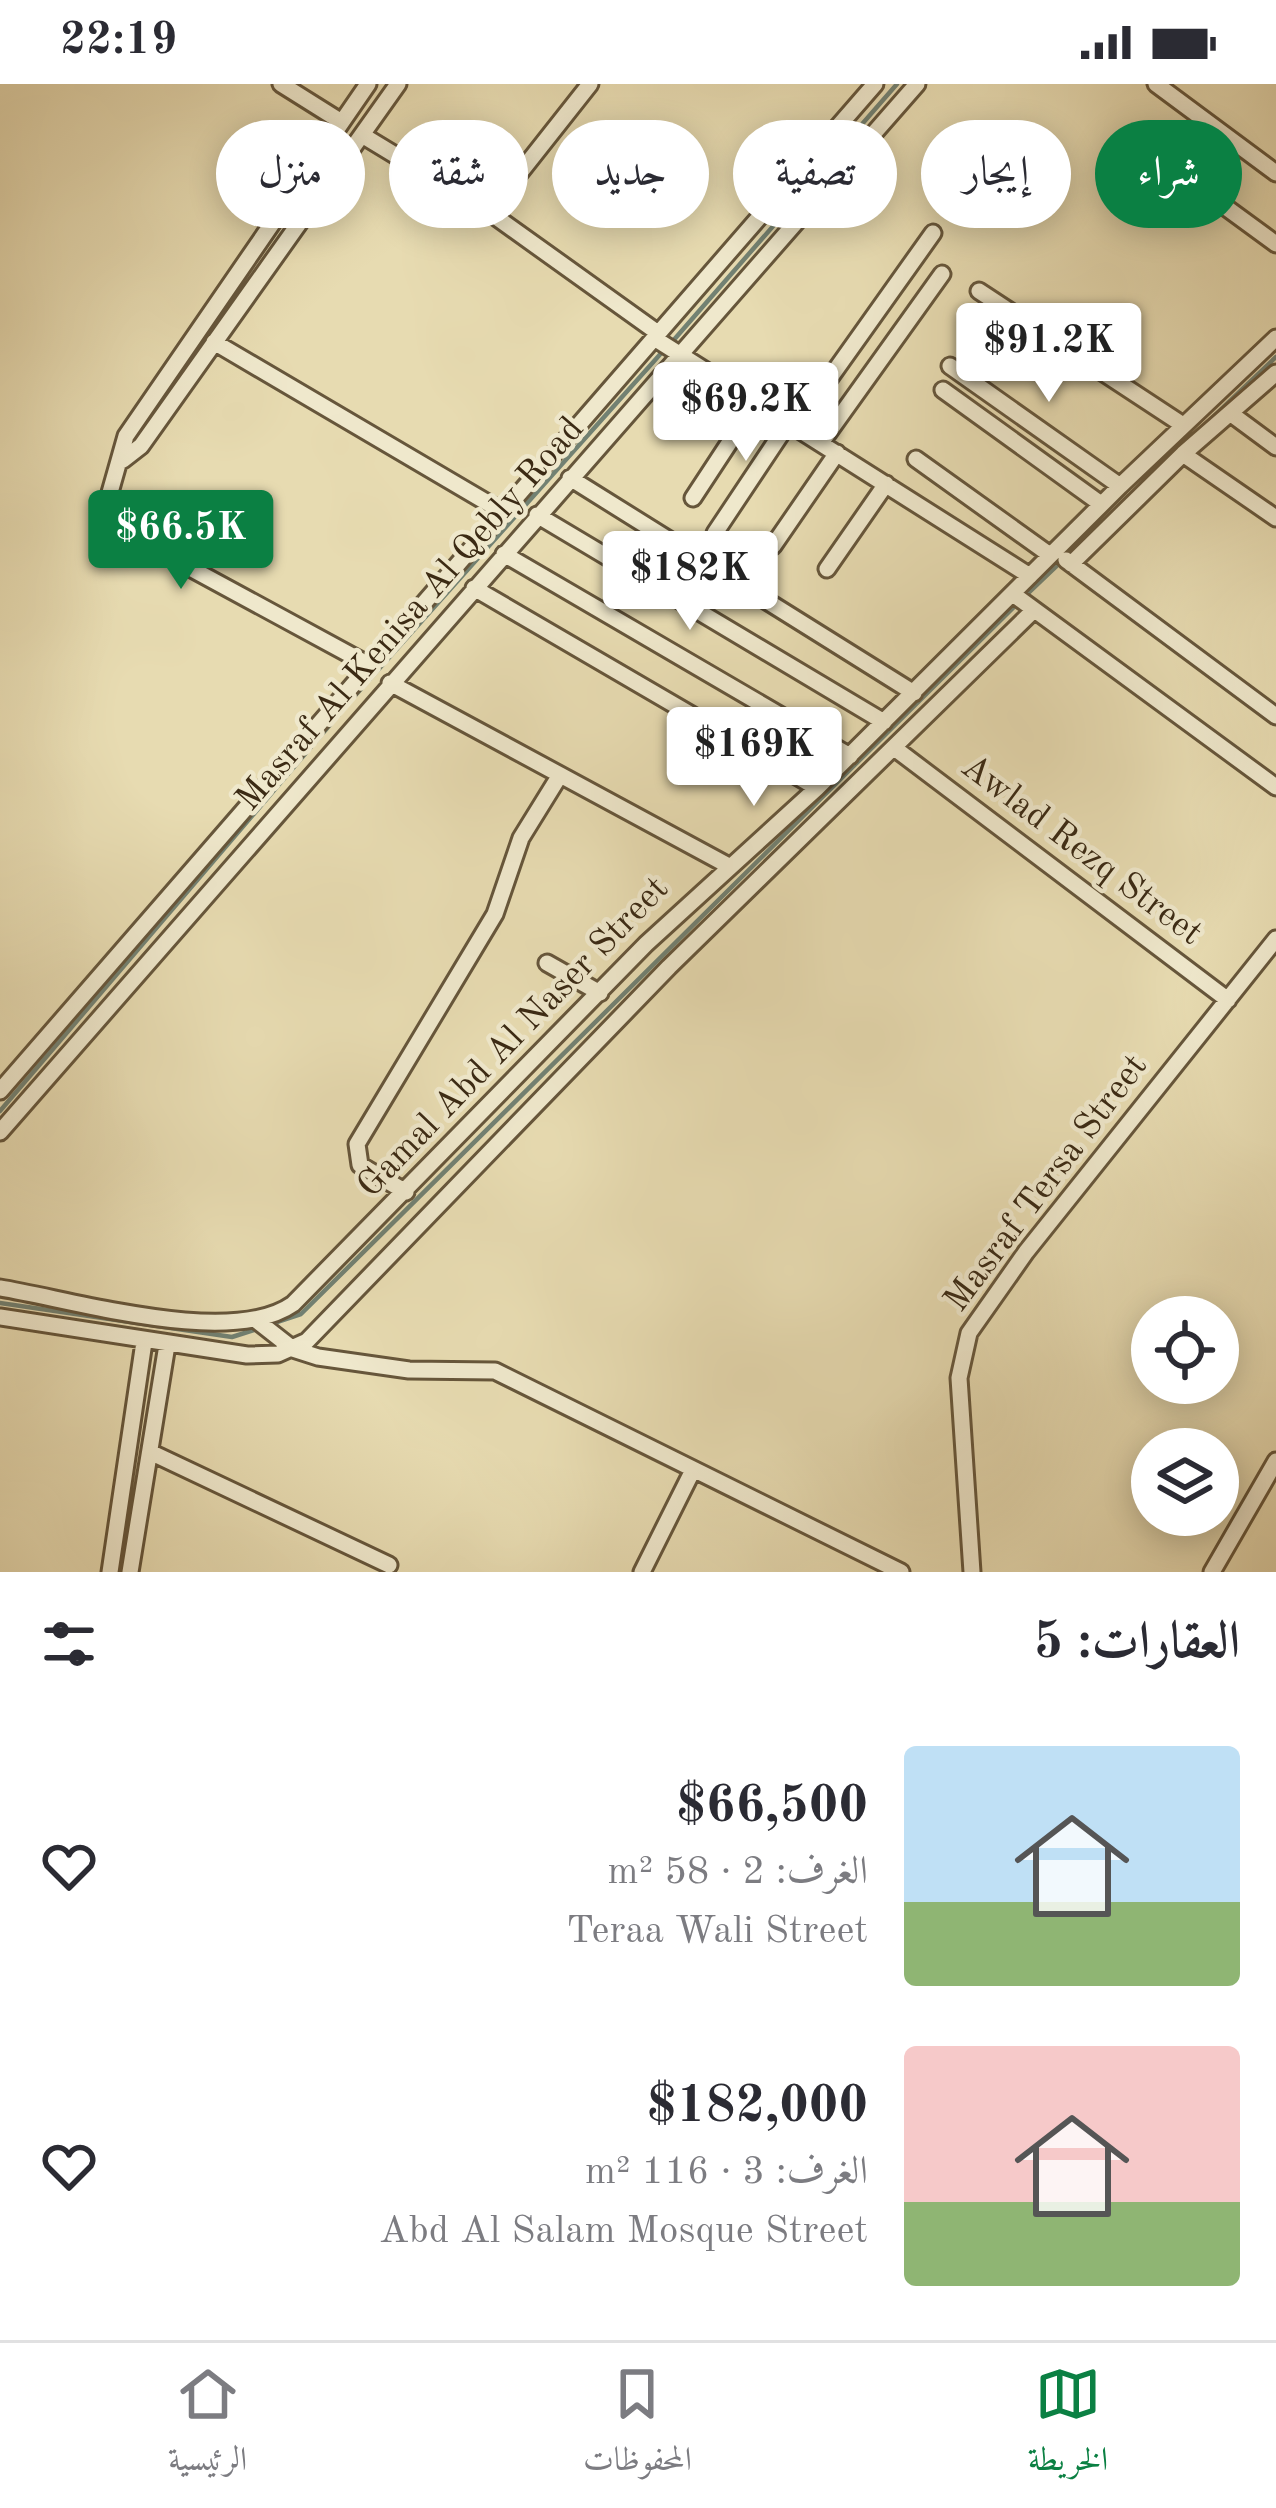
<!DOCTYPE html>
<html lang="ar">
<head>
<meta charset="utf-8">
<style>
	:root { --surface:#fff; --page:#f7f7f7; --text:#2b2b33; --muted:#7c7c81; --line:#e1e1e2; --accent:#0b8043 }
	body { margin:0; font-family:"Old Standard TT",Amiri,serif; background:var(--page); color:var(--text); direction:rtl; height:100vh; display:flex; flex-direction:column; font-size:45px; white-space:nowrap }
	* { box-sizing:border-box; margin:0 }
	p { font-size:39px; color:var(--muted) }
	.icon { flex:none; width:66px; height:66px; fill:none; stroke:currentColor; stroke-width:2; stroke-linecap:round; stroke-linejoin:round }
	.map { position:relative; height:1488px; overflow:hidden; direction:ltr }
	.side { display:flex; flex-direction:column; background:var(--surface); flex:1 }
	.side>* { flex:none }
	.guide { position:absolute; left:36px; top:36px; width:1206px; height:108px; direction:rtl; display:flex; gap:24px }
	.fabs { position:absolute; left:1131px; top:1212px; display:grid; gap:24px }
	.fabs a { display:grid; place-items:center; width:108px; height:108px; border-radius:50%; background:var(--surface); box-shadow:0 6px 30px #0003; font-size:60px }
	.price { position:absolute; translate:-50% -102px; padding:0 27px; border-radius:12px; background:#fff; color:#222; font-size:39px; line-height:78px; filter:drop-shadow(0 3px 6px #0008) }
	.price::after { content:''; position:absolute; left:50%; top:72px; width:36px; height:27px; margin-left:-18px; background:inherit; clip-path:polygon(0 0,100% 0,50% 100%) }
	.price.on { background:var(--accent); color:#fff }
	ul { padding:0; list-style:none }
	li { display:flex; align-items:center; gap:36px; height:300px; padding:0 36px }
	li span { display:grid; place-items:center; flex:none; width:336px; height:240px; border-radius:12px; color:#555 }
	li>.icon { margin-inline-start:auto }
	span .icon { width:144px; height:144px; fill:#fffc; stroke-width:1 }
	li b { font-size:51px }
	h2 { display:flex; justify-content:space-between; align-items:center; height:144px; padding:0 36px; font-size:51px }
	.chip { padding:0 42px; border-radius:54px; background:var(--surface); box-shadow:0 6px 30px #0003; font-size:42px; line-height:108px }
	.chip.on { background:var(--accent); color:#fff }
	.status { display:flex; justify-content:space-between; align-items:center; height:84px; padding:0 60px; background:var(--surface); direction:ltr }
	.status svg { height:33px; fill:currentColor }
	.tabs { display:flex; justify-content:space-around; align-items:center; height:168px; border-top:3px solid var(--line); background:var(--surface); font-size:33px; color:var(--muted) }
	.tabs a { display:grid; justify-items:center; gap:6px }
	.tabs .on { color:var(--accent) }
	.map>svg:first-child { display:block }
</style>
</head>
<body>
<div class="status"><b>22:19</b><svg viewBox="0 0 49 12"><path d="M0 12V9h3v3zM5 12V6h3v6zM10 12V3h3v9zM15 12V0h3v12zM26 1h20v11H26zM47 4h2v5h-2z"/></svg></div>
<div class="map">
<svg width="1276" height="1488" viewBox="0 0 1276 1488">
	<rect width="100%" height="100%" fill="#e7dbb1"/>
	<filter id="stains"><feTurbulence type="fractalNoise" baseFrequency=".00167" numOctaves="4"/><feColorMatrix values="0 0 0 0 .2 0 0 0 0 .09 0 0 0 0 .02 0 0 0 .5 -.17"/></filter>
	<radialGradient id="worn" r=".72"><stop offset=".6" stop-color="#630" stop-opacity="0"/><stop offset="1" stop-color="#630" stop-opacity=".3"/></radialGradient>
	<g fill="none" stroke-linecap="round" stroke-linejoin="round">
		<!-- stream -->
		<path stroke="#728172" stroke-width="4.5" d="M672,258L897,0
			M1024,513L1276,273
			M0,1027L352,615L664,266
			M0,1219L232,1253L260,1244
			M271,1240L301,1230L1016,521"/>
		<!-- minor casing -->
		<g stroke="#66563b" stroke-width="21">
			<path id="minor" d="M281,0L340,37
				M368,0L126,352L107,419L120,446L369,581
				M1156,0L1276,89
				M362,51L489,128L658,249
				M1194,100L1276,160
				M489,128L590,0
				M979,207L1183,341
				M654,254L1030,492
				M214,258L503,428
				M950,282L1120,402
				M943,306L1101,420
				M1230,329L1276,363
				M795,343L933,149
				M821,359L942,190
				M1183,370L1276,434
				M916,375L1050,471
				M123,376L141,362L398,0
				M570,394L914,609
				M693,414L756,318
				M537,431L884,638
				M715,449L789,338
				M773,462L837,369
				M504,470L850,672
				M1066,476L1276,632
				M1071,480L1183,370L1276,289
				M827,485L886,400
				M474,504L817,704
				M1013,510L1276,703
				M390,599L727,781
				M897,666L1228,916
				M547,879L600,909
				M0,1007L875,0
				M0,1048L917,0
				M406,1108L360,1081L357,1060L495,830L521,754L560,691
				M0,1204C74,1216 231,1264 293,1220L646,860L817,704L1120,402L1276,254
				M0,1233L247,1271L278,1270L307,1257L669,883L1034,526
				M256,1236L293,1265L318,1273L409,1286L495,1287L901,1488
				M150,1368L389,1481
				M110,1488L144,1258
				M130,1488L167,1261
				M642,1488L693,1386
				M972,1488L959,1294L969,1249L1026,1168L1276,855
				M1212,1488L1276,1377"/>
		</g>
		<!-- minor -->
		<use href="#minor" stroke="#efe8cc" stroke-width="15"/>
	</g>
	<g text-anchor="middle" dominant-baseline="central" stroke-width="9" stroke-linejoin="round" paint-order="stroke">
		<!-- street labels -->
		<g font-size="36" fill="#3b2a14" stroke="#efe8cc">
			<text transform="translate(411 531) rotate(-49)">Masraf Al Kenisa Al Qebly Road</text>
			<text transform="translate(1081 767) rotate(37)">Awlad Rezq Street</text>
			<text transform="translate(514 954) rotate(-46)">Gamal Abd Al Naser Street</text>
			<text transform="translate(1047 1100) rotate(-53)">Masraf Tersa Street</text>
		</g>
	</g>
	<rect width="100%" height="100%" filter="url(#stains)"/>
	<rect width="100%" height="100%" fill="url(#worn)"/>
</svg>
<div class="fabs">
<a><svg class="icon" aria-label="locate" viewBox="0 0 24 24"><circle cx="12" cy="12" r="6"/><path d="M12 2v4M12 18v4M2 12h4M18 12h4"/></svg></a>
<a><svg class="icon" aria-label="layers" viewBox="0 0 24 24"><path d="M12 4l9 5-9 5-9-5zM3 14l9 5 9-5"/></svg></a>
</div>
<b class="price" style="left:1049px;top:321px">$91.2K</b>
<b class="price" style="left:746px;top:380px">$69.2K</b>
<b class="price on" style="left:181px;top:508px">$66.5K</b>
<b class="price" style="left:690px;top:549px">$182K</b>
<b class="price" style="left:754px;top:725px">$169K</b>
<div class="guide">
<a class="chip on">شراء</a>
<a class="chip">إيجار</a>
<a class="chip">تصفية</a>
<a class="chip">جديد</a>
<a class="chip">شقة</a>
<a class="chip">منزل</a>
</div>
</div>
<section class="side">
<h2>العقارات: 5<svg class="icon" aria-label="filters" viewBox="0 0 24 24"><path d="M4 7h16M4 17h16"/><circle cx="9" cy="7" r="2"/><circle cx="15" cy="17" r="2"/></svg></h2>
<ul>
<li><span style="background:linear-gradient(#bfe0f5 65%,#8fb573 0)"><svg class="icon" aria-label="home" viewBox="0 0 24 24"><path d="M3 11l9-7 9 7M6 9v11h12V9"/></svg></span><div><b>$66,500</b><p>الغرف: 2 · 58 m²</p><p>Teraa Wali Street</p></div><svg class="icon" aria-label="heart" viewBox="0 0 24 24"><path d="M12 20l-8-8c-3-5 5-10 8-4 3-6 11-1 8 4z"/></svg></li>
<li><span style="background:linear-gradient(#f6c9c9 65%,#8fb573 0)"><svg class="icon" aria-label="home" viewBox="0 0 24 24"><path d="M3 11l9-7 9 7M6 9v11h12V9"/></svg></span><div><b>$182,000</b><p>الغرف: 3 · 116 m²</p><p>Abd Al Salam Mosque Street</p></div><svg class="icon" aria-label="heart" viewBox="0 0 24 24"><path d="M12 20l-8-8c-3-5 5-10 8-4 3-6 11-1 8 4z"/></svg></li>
</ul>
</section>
<nav class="tabs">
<a class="on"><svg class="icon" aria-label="map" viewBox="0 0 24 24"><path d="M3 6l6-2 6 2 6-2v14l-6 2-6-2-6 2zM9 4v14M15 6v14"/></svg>الخريطة</a>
<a><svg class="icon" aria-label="saved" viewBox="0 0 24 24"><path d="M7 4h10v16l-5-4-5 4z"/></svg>المحفوظات</a>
<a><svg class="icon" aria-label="home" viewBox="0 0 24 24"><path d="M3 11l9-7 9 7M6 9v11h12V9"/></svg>الرئيسية</a>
</nav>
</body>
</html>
